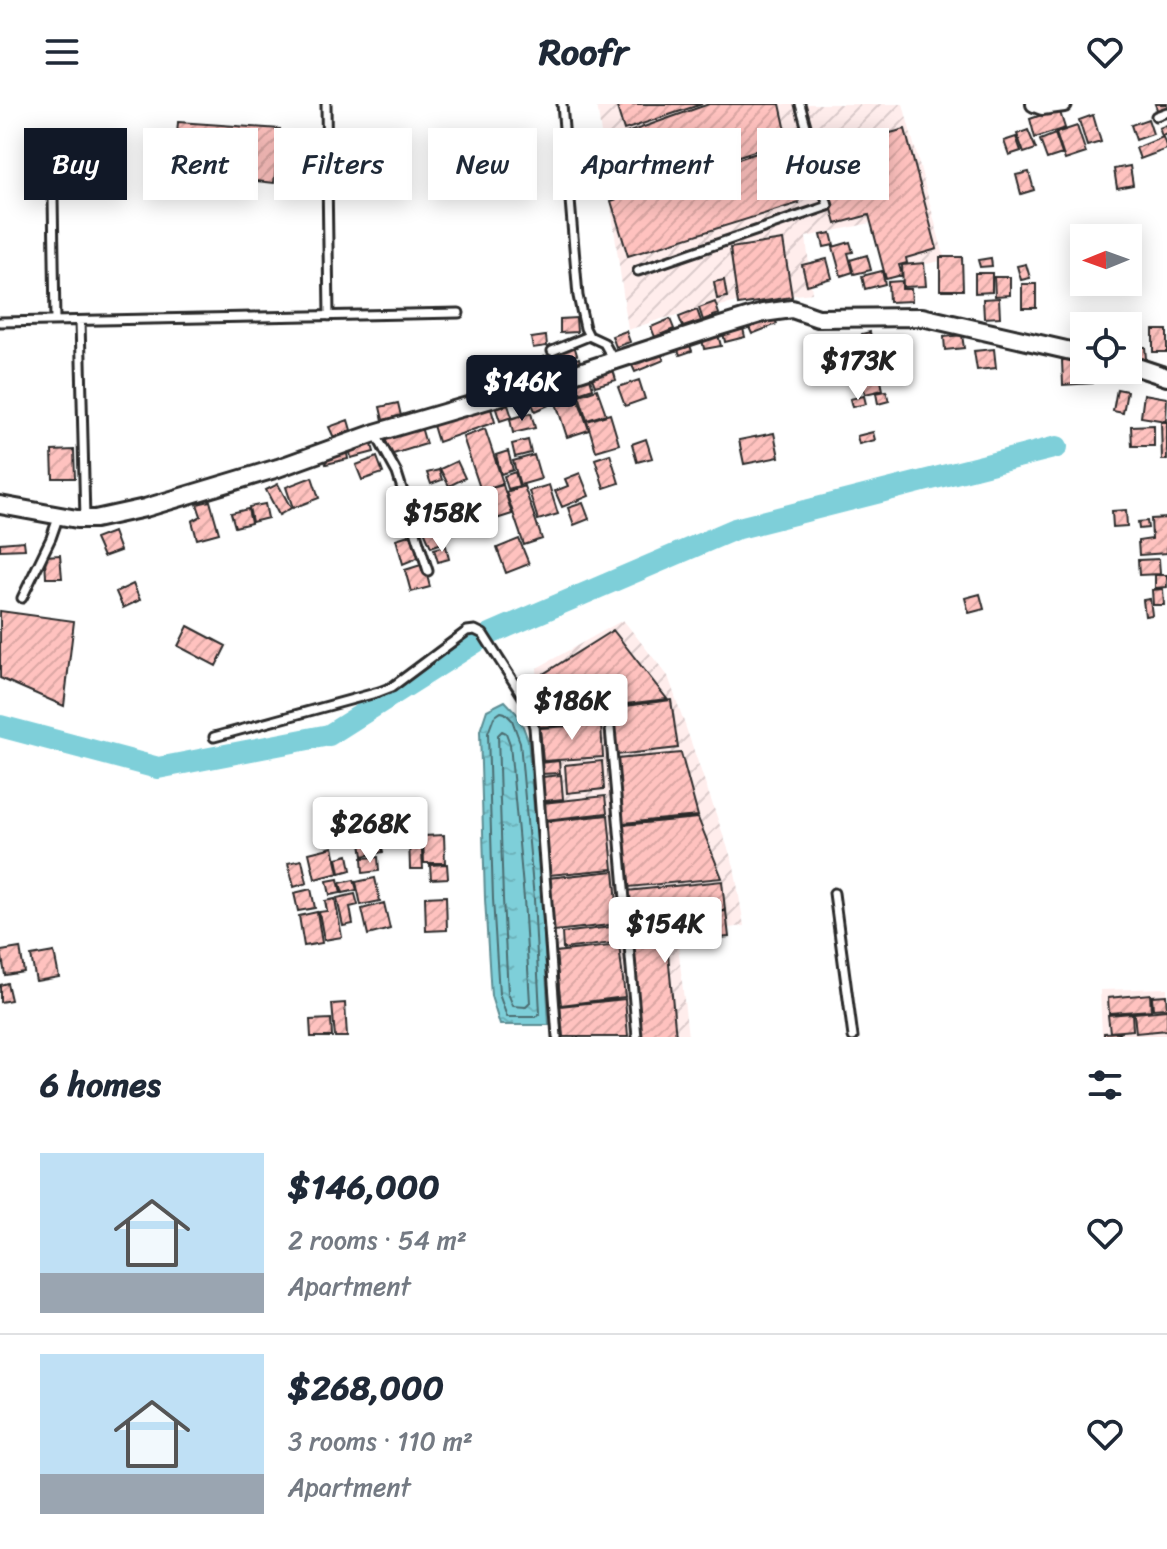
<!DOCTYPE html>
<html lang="en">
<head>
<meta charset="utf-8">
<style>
	:root { --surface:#fff; --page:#f2f2f3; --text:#1f2937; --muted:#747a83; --line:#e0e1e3; --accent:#111827 }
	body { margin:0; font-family:Sriracha,sans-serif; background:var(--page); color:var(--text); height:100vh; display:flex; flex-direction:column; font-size:30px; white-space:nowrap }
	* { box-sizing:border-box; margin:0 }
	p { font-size:26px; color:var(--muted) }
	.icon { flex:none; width:44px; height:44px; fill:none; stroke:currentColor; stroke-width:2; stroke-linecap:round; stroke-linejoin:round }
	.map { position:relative; height:933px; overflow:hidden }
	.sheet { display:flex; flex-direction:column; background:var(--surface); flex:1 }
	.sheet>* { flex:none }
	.top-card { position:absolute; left:24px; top:24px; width:1120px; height:72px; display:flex; gap:16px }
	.needle { width:52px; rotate:269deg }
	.controls { position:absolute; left:1070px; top:120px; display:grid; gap:16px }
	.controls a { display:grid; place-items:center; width:72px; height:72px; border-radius:0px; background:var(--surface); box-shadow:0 4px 20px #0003; font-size:40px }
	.price { position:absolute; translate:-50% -68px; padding:0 18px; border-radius:8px; background:#fff; color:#222; font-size:26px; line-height:52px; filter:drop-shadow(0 2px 4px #0008) }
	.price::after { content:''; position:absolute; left:50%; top:48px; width:24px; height:18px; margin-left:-12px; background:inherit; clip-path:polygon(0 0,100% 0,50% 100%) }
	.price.selected { background:var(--accent); color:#fff }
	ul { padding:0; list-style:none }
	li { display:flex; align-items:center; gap:24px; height:200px; padding:0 40px }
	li+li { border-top:2px solid var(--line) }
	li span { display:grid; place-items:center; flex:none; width:224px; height:160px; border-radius:0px; color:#555 }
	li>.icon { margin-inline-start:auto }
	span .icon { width:96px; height:96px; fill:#fffc; stroke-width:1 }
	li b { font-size:34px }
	h2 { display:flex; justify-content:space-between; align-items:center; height:96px; padding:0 40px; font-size:34px }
	.chip { padding:0 28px; border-radius:0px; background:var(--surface); box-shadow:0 4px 20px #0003; font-size:28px; line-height:72px }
	.chip.selected { background:var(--accent); color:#fff }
	header { display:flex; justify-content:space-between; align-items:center; height:104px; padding:0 40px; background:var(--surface); font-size:36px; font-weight:700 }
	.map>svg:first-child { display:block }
</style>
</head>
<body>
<header><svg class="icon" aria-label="menu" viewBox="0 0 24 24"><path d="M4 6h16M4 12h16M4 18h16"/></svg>Roofr<svg class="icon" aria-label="heart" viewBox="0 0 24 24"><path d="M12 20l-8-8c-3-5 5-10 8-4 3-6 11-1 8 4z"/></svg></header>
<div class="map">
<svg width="1167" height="933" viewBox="0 0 1167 933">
	<defs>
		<pattern id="industrial-furrows" width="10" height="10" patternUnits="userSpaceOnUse" patternTransform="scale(2)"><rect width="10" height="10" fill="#ffedec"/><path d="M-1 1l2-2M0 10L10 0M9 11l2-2" fill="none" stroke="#dbcbcb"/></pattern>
		<pattern id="water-ripples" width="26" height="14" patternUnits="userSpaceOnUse" patternTransform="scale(2)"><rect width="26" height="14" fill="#7ecfd9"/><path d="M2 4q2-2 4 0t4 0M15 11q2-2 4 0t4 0" fill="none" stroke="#6db2ba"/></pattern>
		<pattern id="building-hatch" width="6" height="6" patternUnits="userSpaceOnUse" patternTransform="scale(2)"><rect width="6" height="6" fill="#ffc2bf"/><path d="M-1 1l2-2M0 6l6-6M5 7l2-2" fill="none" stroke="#dba7a4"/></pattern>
	</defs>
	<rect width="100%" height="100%" fill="#fff"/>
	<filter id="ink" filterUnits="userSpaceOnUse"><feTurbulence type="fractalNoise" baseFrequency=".0125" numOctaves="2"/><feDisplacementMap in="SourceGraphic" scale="16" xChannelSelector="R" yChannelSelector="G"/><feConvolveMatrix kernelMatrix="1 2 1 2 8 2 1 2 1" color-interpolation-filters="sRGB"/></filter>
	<g filter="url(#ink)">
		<!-- built -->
		<path fill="#ffedec" d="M1167,884V933H1102L1100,886Z"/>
		<!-- industrial -->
		<path fill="url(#industrial-furrows)" d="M597,0H903L945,156L898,166L880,117L806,133L812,189L738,198L661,215L628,226Z
			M623,516L668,572L734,762L744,822L677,831L688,933H562L537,564Z"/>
		<!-- water -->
		<path fill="url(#water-ripples)" stroke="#5d8d93" stroke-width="2" d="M505,597L519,612L528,636L542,794L549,921H500L491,892L485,795L480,627L487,606Z"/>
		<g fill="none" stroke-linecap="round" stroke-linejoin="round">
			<!-- shore -->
			<path stroke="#4c6d71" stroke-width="2" d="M501,608L505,609L512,616L520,638L534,795L540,909L536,913H507L499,890L493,795L488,629L494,613Z
				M502,627L506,629L510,640L524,795L530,899L526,903L513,902L508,889L503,795L498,631Z"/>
			<!-- river -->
			<path stroke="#7ecfd9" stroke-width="22" d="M490,530L735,425L1057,343
				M0,622L158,664L329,631L479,536"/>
		</g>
		<!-- building -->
		<path fill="url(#building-hatch)" stroke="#2b2b2b" stroke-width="2" d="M616,0H702L624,26Z
			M709,0H780L788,36L607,95L601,38Z
			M1155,0H1167V5L1158,8Z
			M1059,5L1065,24L1035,34L1030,15Z
			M1093,11L1101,38L1087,42L1079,16Z
			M1148,15L1153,30L1136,36L1131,21Z
			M178,18L280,25L274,79L174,68Z
			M1167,21V30L1162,32L1159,24Z
			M1077,22L1086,49L1065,56L1056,29Z
			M905,25L937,145L906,154L907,159L899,161L902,171L886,175L869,111L836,120L817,49Z
			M1028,26L1036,45L1024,49L1017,30Z
			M1055,30L1062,50L1047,55L1040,36Z
			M1016,33L1021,47L1009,51L1004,37Z
			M1163,33L1167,45L1140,55L1136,44Z
			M781,41L799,99L628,152L611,97Z
			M1130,62L1133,81L1117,84L1114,65Z
			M1029,68L1034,86L1021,90L1016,71Z
			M831,129L834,141L824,143L821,131Z
			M783,136L792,193L738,201L730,144Z
			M850,138L853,148L848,149L853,168L841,172L833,143Z
			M867,151L871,166L854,170L850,156Z
			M940,153H962L963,186H940Z
			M991,154L992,162L980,163L978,156Z
			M827,155L832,174L807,181L802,161Z
			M924,159L926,182L903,183L902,161Z
			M1026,160L1030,174L1021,176L1017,162Z
			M882,167L885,180L865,185L862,172Z
			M975,169H992V188L975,189Z
			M994,173H1010V191L995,192Z
			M724,176L727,193L717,195L714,178Z
			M902,177V185H911L912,197L889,198L888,178Z
			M1022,180H1036V204H1022Z
			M999,194L1000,213L984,214L983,195Z
			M715,198L719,210L703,216L699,204Z
			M697,206L701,217L683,223L679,213Z
			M773,211L777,220L752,230L748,221Z
			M576,214L577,228L560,229V215Z
			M670,215L674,225L655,233L651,223Z
			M742,220L745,233L725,238L722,224Z
			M1153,226H1167V248H1153Z
			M626,227L630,238L616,243L612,232Z
			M717,227L721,242L704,245L701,230Z
			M870,228L872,238L864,240L862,230Z
			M962,231L964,244L945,246L944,233Z
			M546,232L547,242L533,244L531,234Z
			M852,235L859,274L849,276L842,237Z
			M688,236L692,247L680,251L676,240Z
			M1139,239L1142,243H1145L1146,255L1131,256L1129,240Z
			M574,241L577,251L558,258L554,248Z
			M994,245L996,264L977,266L974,247Z
			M660,247L664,256L635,268L631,259Z
			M546,252L549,264L561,260L564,268L541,275L535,256Z
			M579,254L581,263L567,267L564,259Z
			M876,254L883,286L865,290L857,258Z
			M1084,255V266H1092L1093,279L1063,281L1062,256Z
			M612,262L616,276L595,282L590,268Z
			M537,266L540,277L529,279L527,269Z
			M525,267L528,280L510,285L507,272Z
			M588,268L593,284L551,298L546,283Z
			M639,276L645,295L625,302L618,283Z
			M543,284L549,301L535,307L528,290Z
			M597,285L606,310L587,316L579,291Z
			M1117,285L1127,287L1123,309L1113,307Z
			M886,287L889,297L878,300L876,289Z
			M1144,290L1167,294L1166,317L1141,313Z
			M577,292L589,326L567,333L556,299Z
			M864,292L866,300L852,303L850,295Z
			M489,298L495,318L438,338L432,318Z
			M398,299L401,312L383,316L380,303Z
			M508,301L512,313L500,317L496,305Z
			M531,309L535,324L513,329L510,315Z
			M610,310L619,340L596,347L587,317Z
			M348,316L351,326L334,334L329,323Z
			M1161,318H1167V356H1162Z
			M1154,321V342H1132L1131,322Z
			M421,323L426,340L390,351L385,334Z
			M485,325L503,379L481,387L463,333Z
			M873,328L875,336L859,340L857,332Z
			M774,329L779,353L744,360L739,336Z
			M646,335L652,354L637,358L632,340Z
			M528,336L531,349L515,353L512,340Z
			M371,337L374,348L351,354L349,342Z
			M346,344L348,355L326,360L323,350Z
			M74,346L75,374H53L52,347Z
			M508,347L513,366L501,370L496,351Z
			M610,350L619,379L604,384L595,355Z
			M534,351L541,375L520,381L513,357Z
			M377,353L383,369L362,376L356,361Z
			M457,357L465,374L449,382L440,365Z
			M439,366L442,376L431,380L427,369Z
			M515,368L519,382L508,385L504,372Z
			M580,369L589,392L562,403L555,387L568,382L565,375Z
			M312,373L319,394L293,404L286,383Z
			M278,380L291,404L279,411L266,386Z
			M503,381L512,410L490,417L481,387Z
			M549,381L558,410L538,416L529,387Z
			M524,382L542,435L524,441L506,388Z
			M428,390L437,417L417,423L408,396Z
			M210,397L219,429L197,435L192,417L201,412L197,400Z
			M583,399L589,415L574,421L568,404Z
			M265,400L268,414L252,418L249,403Z
			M248,405L251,419L235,423L231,409Z
			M1126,406L1127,422L1113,423L1112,407Z
			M1167,414V449L1139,451L1138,437L1152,435L1151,415Z
			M1147,417L1148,424L1139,425L1138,418Z
			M437,418L445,438L431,443L423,424Z
			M113,428L120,447L103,453L95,435Z
			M415,429L422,452L403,460L396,435Z
			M519,435L529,460L506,469L497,444Z
			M24,437L25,445L0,446V439Z
			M446,442L449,455L438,458L434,445Z
			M60,451L62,474H46L45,452Z
			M1159,455L1160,470L1139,471L1138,456Z
			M424,460L430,483L411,488L405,466Z
			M1155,471H1167V483L1155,484Z
			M133,480L140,496L123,504L116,488Z
			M1163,485L1164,501H1153L1152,486Z
			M980,490L984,505L969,509L965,494Z
			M1150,495L1152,511L1145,512L1143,496Z
			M0,507L74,517L64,602L0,574Z
			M188,522L226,542L216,562L178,542Z
			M613,526L667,595L610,602L611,618L539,623L532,577Z
			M671,596L678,644L617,651L611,604Z
			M601,620L603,653L543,657L540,624Z
			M681,649L698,712L623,719L617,655Z
			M559,657L560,669L540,670L539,659Z
			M602,657L604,685L567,689L565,661Z
			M561,671L563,695L544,697L542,673Z
			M605,692L607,709L545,716L543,699Z
			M608,711L613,765L549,771L544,718Z
			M698,714L722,774L629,783L623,721Z
			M444,731L445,759H424L423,732Z
			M409,733H421L423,765H410Z
			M380,735L383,748L363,752L361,739Z
			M333,743L339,769L315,775L309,749Z
			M348,751L351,766L340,769L337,754Z
			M378,753L379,767L363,769L362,754Z
			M302,756L307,779L294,783L288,759Z
			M447,760L448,774L431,775L430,761Z
			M614,767L619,820L554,827L548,774Z
			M375,774L380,797L361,801L356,778Z
			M338,775L341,789L330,791L327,777Z
			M354,776L357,786L343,789L340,779Z
			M722,777L725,806L630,815L627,787Z
			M311,785L315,804L298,807L294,789Z
			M355,790L358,801L350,803L353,820L343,822L337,794Z
			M446,792L447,826L426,827L425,793Z
			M335,795L342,833L324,836L319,808L327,807L325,797Z
			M384,799L390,825L368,831L362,805Z
			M726,807L729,833L667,839L676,933H641L630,819Z
			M317,808L322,839L304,842L299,812Z
			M619,822L621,838L563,845L562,829Z
			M619,841L625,893L561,901L555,848Z
			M20,844L24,868L5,871L1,847Z
			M54,848L59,873L36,877L31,852Z
			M7,879L11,896L0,898V881Z
			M1150,890L1151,906L1109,909L1108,894Z
			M1166,891L1167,904L1153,905L1152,892Z
			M625,895L628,933H563L560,902Z
			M345,899L347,933H335L332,900Z
			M1167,906V926L1136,929L1134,909Z
			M1132,909L1133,926L1110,928L1108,911Z
			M331,915L332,933H311L310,916Z
			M1119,928L1120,933H1104V929Z"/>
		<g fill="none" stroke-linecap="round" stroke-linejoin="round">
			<!-- service casing -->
			<g stroke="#2b2b2b" stroke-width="13">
				<path id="service" d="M326,0L329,212
					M562,0L578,192L585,224L589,232L604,239L613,255
					M1156,12L1167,8
					M52,30L55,217
					M638,167L828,102L800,0
					M80,217L85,415
					M0,218L459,209
					M552,247L589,232
					M375,329L397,369L428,467
					M22,494L51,434L58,414
					M610,624L637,933
					M214,633L379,588L392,583L467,527L475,526L483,530L527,599L534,623L557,933
					M834,789L853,933"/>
			</g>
			<!-- minor casing -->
			<g stroke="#2b2b2b" stroke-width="20">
				<path id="minor" d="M1034,0L1042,3L1064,0"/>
			</g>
			<!-- tertiary casing -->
			<g stroke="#2b2b2b" stroke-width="22">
				<path id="tertiary" d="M1128,260L1167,273
					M0,401L77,415H95L145,404L278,364L375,329L546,279L714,224L763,209L792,205L818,214L922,213L1084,250"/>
			</g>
			<!-- service -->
			<use href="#service" stroke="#fff" stroke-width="7"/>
			<!-- minor -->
			<use href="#minor" stroke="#fff" stroke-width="14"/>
			<!-- tertiary -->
			<use href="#tertiary" stroke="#fff" stroke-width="16"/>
		</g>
	</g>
</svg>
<div class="controls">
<a><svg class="needle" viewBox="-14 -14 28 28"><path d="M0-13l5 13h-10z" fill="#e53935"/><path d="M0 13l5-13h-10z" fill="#747a83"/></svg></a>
<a><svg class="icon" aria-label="locate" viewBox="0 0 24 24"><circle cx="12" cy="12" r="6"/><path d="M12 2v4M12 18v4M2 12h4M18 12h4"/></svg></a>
</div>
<b class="price" style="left:858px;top:298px">$173K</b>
<b class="price selected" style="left:522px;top:319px">$146K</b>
<b class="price" style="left:442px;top:450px">$158K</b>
<b class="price" style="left:572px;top:638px">$186K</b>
<b class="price" style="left:370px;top:761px">$268K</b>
<b class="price" style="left:665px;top:861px">$154K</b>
<div class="top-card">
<a class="chip selected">Buy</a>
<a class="chip">Rent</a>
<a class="chip">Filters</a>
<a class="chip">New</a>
<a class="chip">Apartment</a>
<a class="chip">House</a>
</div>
</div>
<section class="sheet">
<h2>6 homes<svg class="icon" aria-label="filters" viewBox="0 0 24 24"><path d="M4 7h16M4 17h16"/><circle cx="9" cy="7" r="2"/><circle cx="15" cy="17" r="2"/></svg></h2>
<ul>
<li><span style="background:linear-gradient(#bfe0f5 75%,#9aa5b1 0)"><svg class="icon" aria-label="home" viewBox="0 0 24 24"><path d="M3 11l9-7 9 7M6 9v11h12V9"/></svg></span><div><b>$146,000</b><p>2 rooms · 54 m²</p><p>Apartment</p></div><svg class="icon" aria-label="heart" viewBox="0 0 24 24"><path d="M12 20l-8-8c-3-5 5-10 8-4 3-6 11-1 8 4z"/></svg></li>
<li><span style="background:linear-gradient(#bfe0f5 75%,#9aa5b1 0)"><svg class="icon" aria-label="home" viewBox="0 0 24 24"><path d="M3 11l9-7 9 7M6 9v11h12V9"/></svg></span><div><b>$268,000</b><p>3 rooms · 110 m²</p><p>Apartment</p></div><svg class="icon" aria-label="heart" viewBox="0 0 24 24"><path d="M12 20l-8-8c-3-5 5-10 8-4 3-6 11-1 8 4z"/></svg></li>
</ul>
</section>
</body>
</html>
